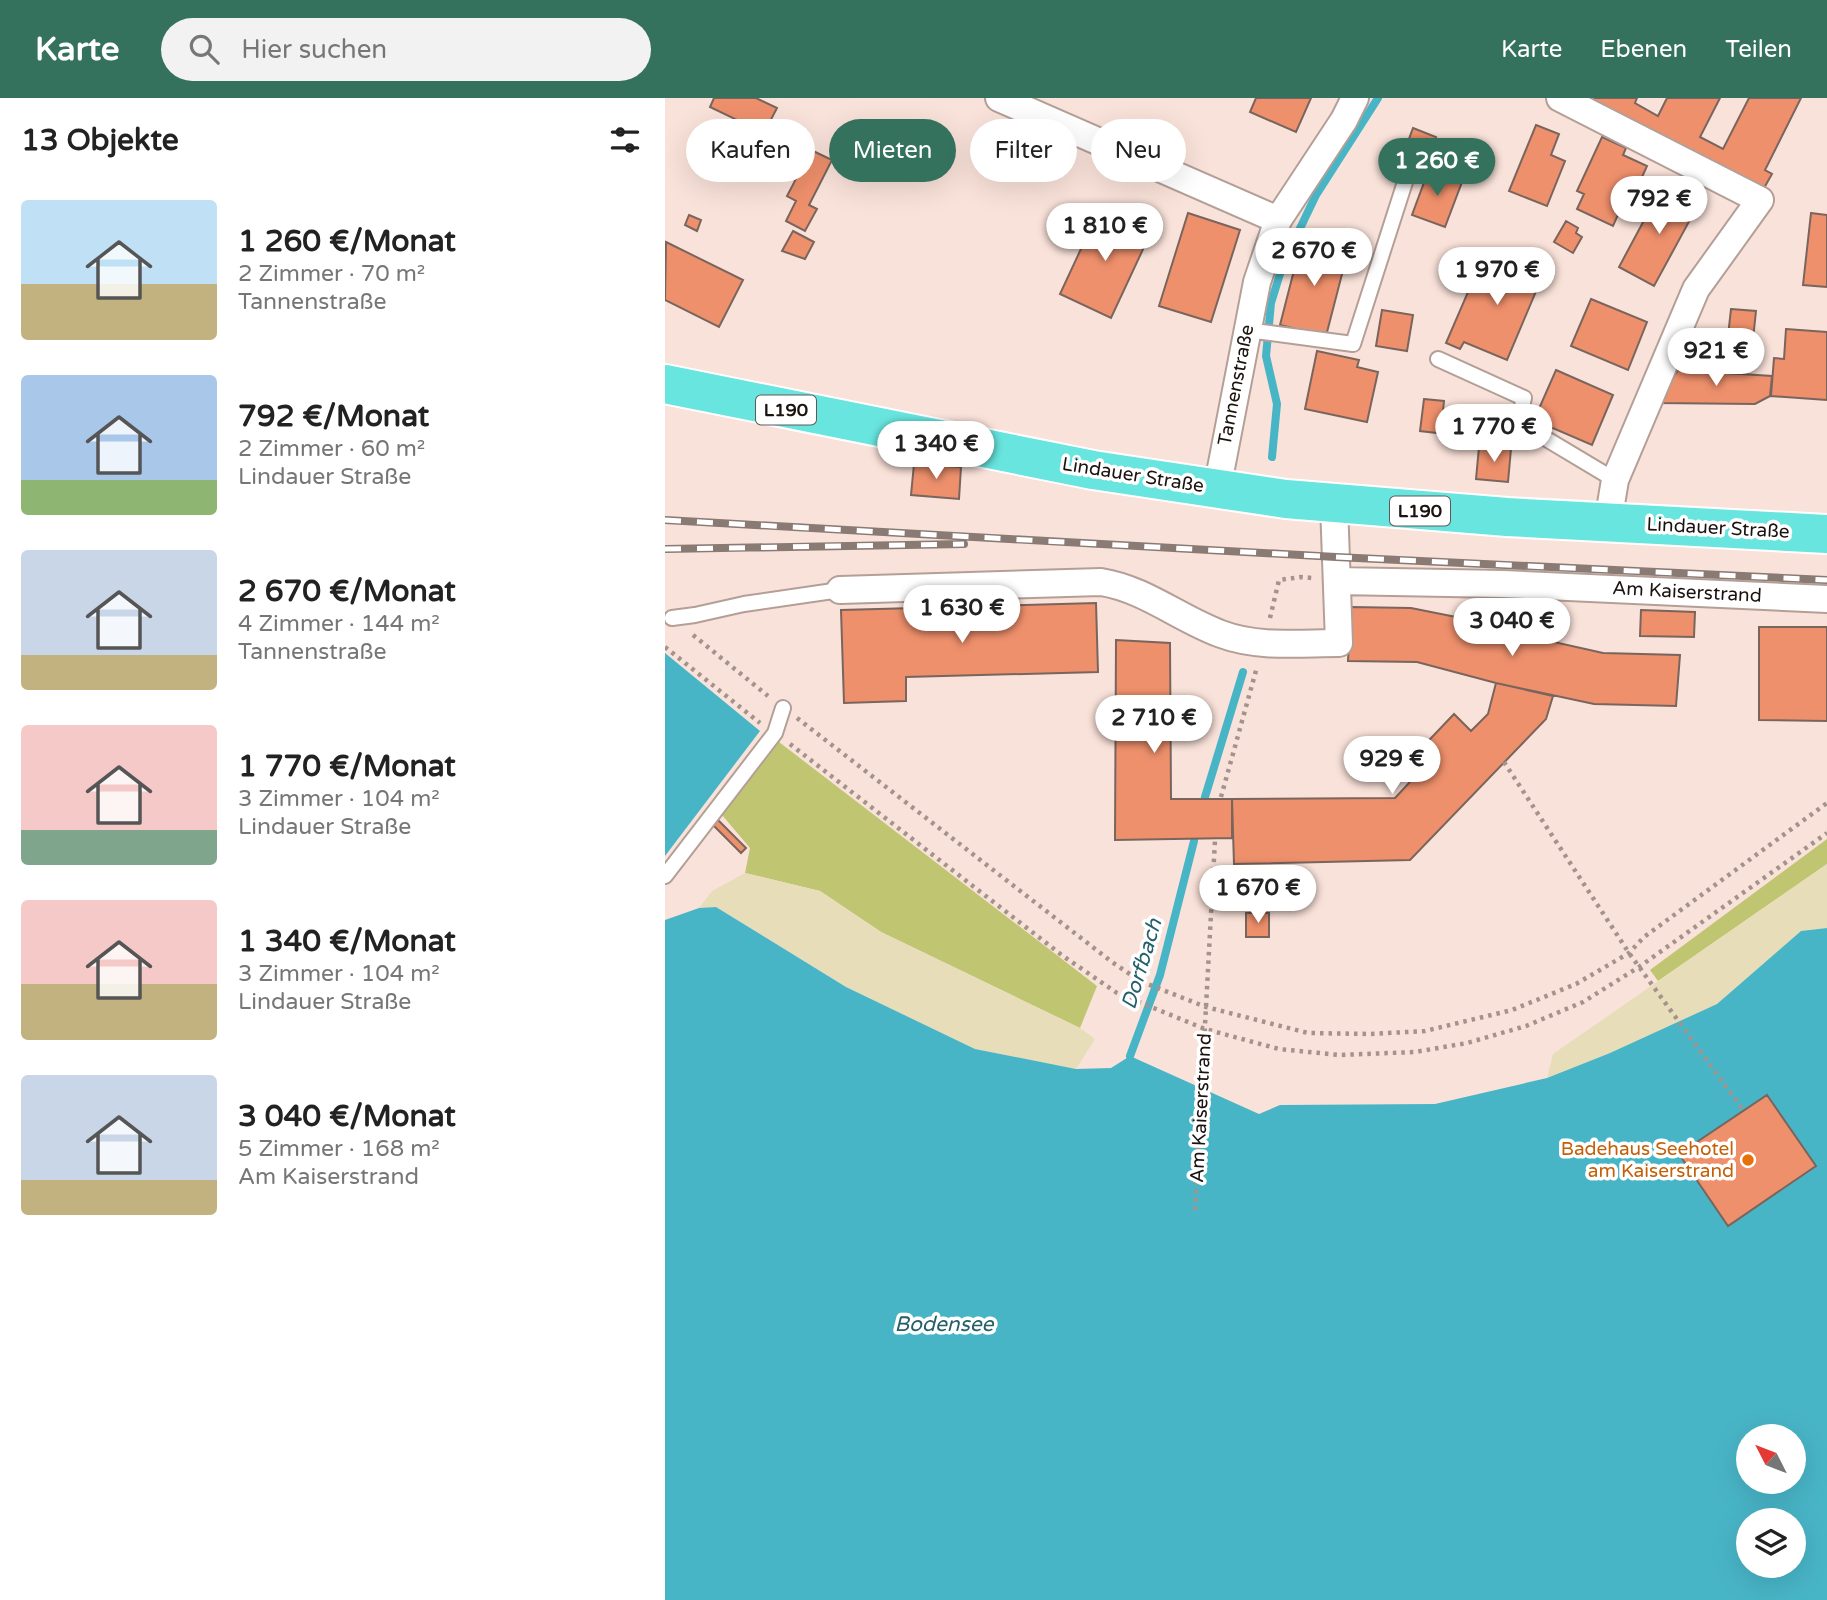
<!DOCTYPE html>
<html lang="de">
<head>
<meta charset="utf-8">
<style>
	:root { --surface:#fff; --page:#f2f2f2; --text:#222; --muted:#767676; --accent:#35725d }
	body { margin:0; font-family:"Varela Round",sans-serif; background:var(--page); color:var(--text); height:100vh; display:flex; flex-direction:column; font-size:26px; white-space:nowrap }
	* { box-sizing:border-box; margin:0 }
	p { font-size:23px; color:var(--muted) }
	.icon { flex:none; width:38px; height:38px; fill:none; stroke:currentColor; stroke-width:2; stroke-linecap:round; stroke-linejoin:round }
	.map { position:relative; flex:1; overflow:hidden }
	.details { display:flex; flex-direction:column; background:var(--surface); width:665px }
	.details>* { flex:none }
	.banner { position:absolute; left:21px; top:21px; width:665px; height:63px; display:flex; gap:14px }
	.needle { width:46px; rotate:312deg }
	.controls { position:absolute; left:1071px; top:1326px; display:grid; gap:14px }
	.controls a { display:grid; place-items:center; width:70px; height:70px; border-radius:50%; background:var(--surface); box-shadow:0 7px 28px #0002; font-size:35px }
	.price { position:absolute; translate:-50% -60px; padding:0 16px; border-radius:24px; background:#fff; color:#222; font-size:23px; line-height:46px; filter:drop-shadow(0 2px 4px #0008) }
	.price::after { content:''; position:absolute; left:50%; top:42px; width:21px; height:16px; margin-left:-10px; background:inherit; clip-path:polygon(0 0,100% 0,50% 100%) }
	.price.current { background:var(--accent); color:#fff }
	ul { padding:0; list-style:none }
	li { display:flex; align-items:center; gap:21px; height:175px; padding:0 21px }
	li span { display:grid; place-items:center; flex:none; width:196px; height:140px; border-radius:7px; color:#555 }
	li>.icon { margin-inline-start:auto }
	span .icon { width:84px; height:84px; fill:#fffc; stroke-width:1 }
	li b { font-size:30px }
	h2 { display:flex; justify-content:space-between; align-items:center; height:84px; padding:0 21px; font-size:30px }
	.pill { padding:0 24px; border-radius:32px; background:var(--surface); box-shadow:0 7px 28px #0002; font-size:24px; line-height:63px }
	.pill.current { background:var(--accent); color:#fff }
	header { display:flex; align-items:center; gap:42px; box-sizing:border-box; height:98px; padding:0 35px; background:var(--accent); color:#fff }
	header strong { font-size:33px }
	nav { display:flex; gap:38px; margin-inline-start:auto; font-size:24px }
	.search { width:490px; height:63px; background:var(--page); display:flex; align-items:center; gap:18px; box-sizing:border-box; padding:0 24px; border-radius:38px; color:var(--muted); font-size:26px }
	main { display:flex; flex:1; min-height:0 }
	.map>svg:first-child { display:block }
</style>
</head>
<body>
<header>
<strong>Karte</strong>
<div class="search"><svg class="icon" aria-label="search" viewBox="0 0 24 24"><circle cx="10" cy="10" r="6"/><path d="M15 15l6 6"/></svg>Hier suchen</div>
<nav><a>Karte</a><a>Ebenen</a><a>Teilen</a></nav>
</header>
<main>
<section class="details">
<h2>13 Objekte<svg class="icon" aria-label="filters" viewBox="0 0 24 24"><path d="M4 7h16M4 17h16"/><circle cx="9" cy="7" r="2"/><circle cx="15" cy="17" r="2"/></svg></h2>
<ul>
<li><span style="background:linear-gradient(#bfe0f5 60%,#c2b280 0)"><svg class="icon" aria-label="home" viewBox="0 0 24 24"><path d="M3 11l9-7 9 7M6 9v11h12V9"/></svg></span><div><b>1 260 €/Monat</b><p>2 Zimmer · 70 m²</p><p>Tannenstraße</p></div></li>
<li><span style="background:linear-gradient(#a9c7e8 75%,#8fb573 0)"><svg class="icon" aria-label="home" viewBox="0 0 24 24"><path d="M3 11l9-7 9 7M6 9v11h12V9"/></svg></span><div><b>792 €/Monat</b><p>2 Zimmer · 60 m²</p><p>Lindauer Straße</p></div></li>
<li><span style="background:linear-gradient(#c9d6e8 75%,#c2b280 0)"><svg class="icon" aria-label="home" viewBox="0 0 24 24"><path d="M3 11l9-7 9 7M6 9v11h12V9"/></svg></span><div><b>2 670 €/Monat</b><p>4 Zimmer · 144 m²</p><p>Tannenstraße</p></div></li>
<li><span style="background:linear-gradient(#f6c9c9 75%,#7fa58c 0)"><svg class="icon" aria-label="home" viewBox="0 0 24 24"><path d="M3 11l9-7 9 7M6 9v11h12V9"/></svg></span><div><b>1 770 €/Monat</b><p>3 Zimmer · 104 m²</p><p>Lindauer Straße</p></div></li>
<li><span style="background:linear-gradient(#f6c9c9 60%,#c2b280 0)"><svg class="icon" aria-label="home" viewBox="0 0 24 24"><path d="M3 11l9-7 9 7M6 9v11h12V9"/></svg></span><div><b>1 340 €/Monat</b><p>3 Zimmer · 104 m²</p><p>Lindauer Straße</p></div></li>
<li><span style="background:linear-gradient(#c9d6e8 75%,#c2b280 0)"><svg class="icon" aria-label="home" viewBox="0 0 24 24"><path d="M3 11l9-7 9 7M6 9v11h12V9"/></svg></span><div><b>3 040 €/Monat</b><p>5 Zimmer · 168 m²</p><p>Am Kaiserstrand</p></div></li>
</ul>
</section>
<div class="map">
<svg width="1162" height="1502" viewBox="0 0 1162 1502">
	<rect width="100%" height="100%" fill="#f9e2d9"/>
	<!-- green -->
	<path fill="#c0c571" d="M114,644L432,888L415,930L216,834L155,793L80,775L85,750L57,717Z
		M1162,741V766L993,883L985,872Z"/>
	<!-- sand -->
	<path fill="#e7deb9" d="M1162,766V830L1136,833L1052,906L945,955L882,980L888,956Z
		M80,775L155,793L216,834L415,930L430,941L411,971L310,951L181,889L51,809L34,810L47,793Z"/>
	<!-- water -->
	<path fill="#48b5c7" fill-rule="evenodd" d="M0,555L95,633L0,758Z
		M51,809L181,889L310,951L411,971L446,970L465,958L594,1016L615,1007L770,1006L882,980L945,955L1052,906L1136,833L1162,830V1502H0V822L34,810ZM1102,997L1150,1068L1015,1056ZM1083,1339H1129V1384H1083ZM1083,1423H1129V1468H1083Z"/>
	<g fill="none" stroke-linecap="round" stroke-linejoin="round">
		<!-- stream -->
		<path stroke="#48b5c7" stroke-width="8" d="M607,359L612,306L601,258L606,205L618,166L651,97L713,0
			M540,699L578,574
			M465,958L495,877L529,743"/>
	</g>
	<!-- building -->
	<path fill="#ef906c" stroke="#79655d" stroke-width="2" d="M49,0H91L112,10L99,35L45,9Z
		M591,0H646L631,34L585,14Z
		M916,0H972L970,5L993,18L1002,0H1055L1035,39L1058,51L1084,0H1136L1100,72L1107,76L1098,92Z
		M871,27L894,36L886,57L900,63L882,108L844,93Z
		M748,30L771,39L761,66L738,57Z
		M937,39L961,50L958,57L982,68L973,88L967,85L948,128L912,111L919,96L912,93Z
		M146,52L167,62L144,107L152,111L140,133L121,123L131,103L122,98Z
		M764,71L797,84L780,129L747,117Z
		M998,87L1033,107L989,188L954,169Z
		M435,110L486,134L446,220L395,196Z
		M523,115L575,132L546,224L494,208Z
		M1146,115L1162,117V189L1138,187Z
		M24,117L36,122L32,133L20,127Z
		M901,123L913,130L911,135L917,139L908,155L889,144Z
		M128,133L149,144L140,161L117,153Z
		M637,141L683,153L661,238L615,227Z
		M1,144L78,182L54,229L0,202Z
		M834,152L880,172L842,262L799,244L795,251L781,245L806,187L817,192Z
		M926,201L982,224L963,272L906,248Z
		M1066,211L1091,213L1088,241L1063,238Z
		M717,212L748,217L742,253L711,248Z
		M1121,231L1162,234V302L1106,298L1109,260L1119,261Z
		M652,253L694,262L692,269L713,274L702,324L640,311Z
		M891,272L948,297L927,347L869,322Z
		M1013,272L1107,278L1105,298L1090,306L992,305Z
		M759,301L779,303L778,313L817,317L815,340L755,333Z
		M814,349L846,351L843,384L811,381Z
		M249,366L296,369L294,401L246,397Z
		M431,505L433,574L241,579V603L179,605L176,512Z
		M686,509L746,510L806,522L853,536L938,555L1015,557L1011,608L929,606L831,585L752,564L683,563Z
		M976,512L1030,514L1029,539L975,538Z
		M1094,529H1162V623L1094,622Z
		M451,542L505,545L506,701H567V740L450,742Z
		M831,585L888,598L881,621L745,762L569,766L567,701L730,700L757,671L747,660L789,616L806,633L823,616Z
		M52,721L81,750L76,755L47,726Z
		M581,815H604V839H581Z
		M1102,997L1151,1068L1063,1128L1014,1056Z"/>
	<g fill="none" stroke-linecap="round" stroke-linejoin="round">
		<!-- service casing -->
		<g stroke="#b49f97" stroke-width="18">
			<path id="service" d="M582,232L688,246L741,81
				M773,261L859,300L853,324L950,382
				M7,520L30,517L79,506L175,492
				M0,778L110,635L118,610"/>
		</g>
		<!-- minor casing -->
		<g stroke="#b49f97" stroke-width="30">
			<path id="minor" d="M334,0L613,122
				M895,0L1095,102L1031,191L950,382L943,424
				M552,391L592,184L613,122L679,22L690,0
				M672,483L838,486L1162,501
				M175,492L436,484C480,491 515,521 556,536C593,550 635,545 674,545L669,406"/>
		</g>
		<!-- primary casing -->
		<g stroke="#fff" stroke-width="42">
			<path id="primary" d="M0,286L428,372L621,401L842,419L1162,436"/>
		</g>
		<!-- path -->
		<path stroke="#a4928c" stroke-width="4.5" stroke-dasharray="3.5 5" stroke-linecap="butt" d="M605,520L614,482L636,479L647,480
			M28,537L103,598
			M0,549L95,625
			M132,620L447,864L475,883L541,909L643,935L706,936L760,933L847,912L911,886L964,855L979,839L1162,705
			M125,646L398,858L452,895L540,931L614,951L674,957L750,954L802,945L861,928L918,904L974,869L1162,735
			M839,664L964,855L1078,1012
			M556,699L592,569
			M530,1112L550,742"/>
		<!-- service -->
		<use href="#service" stroke="#fff" stroke-width="14"/>
		<!-- minor -->
		<use href="#minor" stroke="#fff" stroke-width="26"/>
		<!-- primary -->
		<use href="#primary" stroke="#67e5de" stroke-width="38"/>
		<!-- rail casing -->
		<g stroke="#8a7a74" stroke-width="8">
			<path id="rail" d="M0,422L671,459L1162,482
				M0,451L299,446"/>
		</g>
		<!-- rail -->
		<use href="#rail" stroke="#fff" stroke-width="5" stroke-dasharray="16" stroke-linecap="butt"/>
	</g>
	<!-- markers -->
	<circle fill="#e8710a" stroke="#fff" stroke-width="2.5" cx="1083" cy="1062" r="7"/>
	<g text-anchor="middle" dominant-baseline="central" stroke-width="7" stroke-linejoin="round" paint-order="stroke">
		<!-- shield labels -->
		<g fill="#fff" stroke="#5f5a58" stroke-width="2">
			<rect x="91" y="297.5" width="60" height="29" rx="5"/>
			<rect x="725" y="398.5" width="60" height="29" rx="5"/>
		</g>
		<g font-size="18" font-weight="bold" fill="#1b1310">
			<text x="121" y="312">L190</text>
			<text x="755" y="413">L190</text>
		</g>
		<!-- street labels -->
		<g font-size="19" fill="#1b1310" stroke="#fff">
			<text transform="translate(571 287) rotate(-79)">Tannenstraße</text>
			<text transform="translate(468 377) rotate(9)">Lindauer Straße</text>
			<text transform="translate(1053 430) rotate(3)">Lindauer Straße</text>
			<text transform="translate(1022 494) rotate(3)">Am Kaiserstrand</text>
			<text transform="translate(536 1010) rotate(-87)">Am Kaiserstrand</text>
		</g>
		<!-- food labels -->
		<g font-size="19" fill="#c56008" stroke="#fff" text-anchor="end">
			<text x="1069" y="1051">Badehaus Seehotel<tspan x="1069" dy="22">am Kaiserstrand</tspan></text>
		</g>
		<!-- water labels -->
		<g font-size="21" font-style="italic" fill="#245f69" stroke="#fff">
			<text transform="translate(477 866) rotate(-73)">Dorfbach</text>
			<text x="279" y="1226">Bodensee</text>
		</g>
	</g>
</svg>
<div class="controls">
<a><svg class="needle" viewBox="-14 -14 28 28"><path d="M0-13l5 13h-10z" fill="#e53935"/><path d="M0 13l5-13h-10z" fill="#767676"/></svg></a>
<a><svg class="icon" aria-label="layers" viewBox="0 0 24 24"><path d="M12 4l9 5-9 5-9-5zM3 14l9 5 9-5"/></svg></a>
</div>
<b class="price current" style="left:772px;top:100px">1 260 €</b>
<b class="price" style="left:994px;top:138px">792 €</b>
<b class="price" style="left:440px;top:165px">1 810 €</b>
<b class="price" style="left:649px;top:190px">2 670 €</b>
<b class="price" style="left:832px;top:209px">1 970 €</b>
<b class="price" style="left:1051px;top:290px">921 €</b>
<b class="price" style="left:829px;top:366px">1 770 €</b>
<b class="price" style="left:271px;top:383px">1 340 €</b>
<b class="price" style="left:297px;top:547px">1 630 €</b>
<b class="price" style="left:847px;top:560px">3 040 €</b>
<b class="price" style="left:489px;top:657px">2 710 €</b>
<b class="price" style="left:727px;top:698px">929 €</b>
<b class="price" style="left:593px;top:827px">1 670 €</b>
<div class="banner">
<a class="pill">Kaufen</a>
<a class="pill current">Mieten</a>
<a class="pill">Filter</a>
<a class="pill">Neu</a>
</div>
</div>
</main>
</body>
</html>
